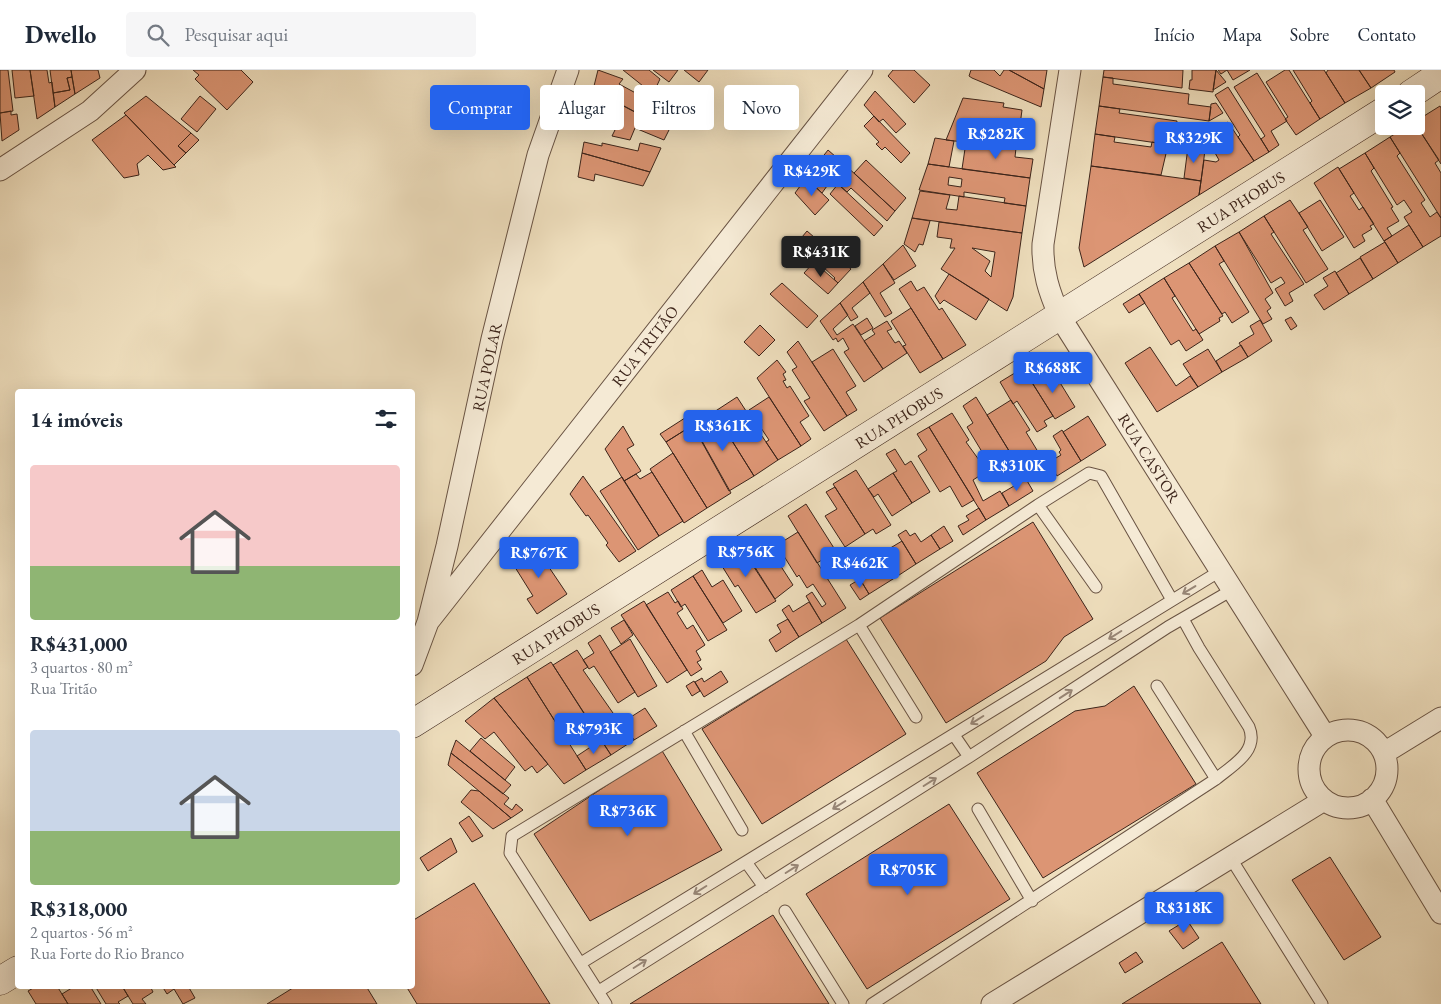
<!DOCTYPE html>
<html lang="pt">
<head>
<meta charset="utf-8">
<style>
	:root { --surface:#fff; --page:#f6f6f7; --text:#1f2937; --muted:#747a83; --line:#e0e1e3; --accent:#2563eb }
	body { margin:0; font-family:"EB Garamond",serif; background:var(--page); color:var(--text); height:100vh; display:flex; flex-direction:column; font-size:19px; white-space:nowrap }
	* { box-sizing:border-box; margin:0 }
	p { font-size:16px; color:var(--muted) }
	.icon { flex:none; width:28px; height:28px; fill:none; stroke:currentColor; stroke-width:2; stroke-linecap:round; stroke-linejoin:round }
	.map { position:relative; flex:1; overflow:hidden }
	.panel { position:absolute; left:15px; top:319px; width:400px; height:600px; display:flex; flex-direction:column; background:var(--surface); border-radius:5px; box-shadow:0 5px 20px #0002 }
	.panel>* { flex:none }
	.top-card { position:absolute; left:430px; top:15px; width:475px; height:45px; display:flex; gap:10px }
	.tools { position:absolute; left:1375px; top:15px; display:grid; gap:10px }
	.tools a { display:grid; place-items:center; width:50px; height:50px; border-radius:5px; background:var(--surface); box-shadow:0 5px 20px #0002; font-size:25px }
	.price { position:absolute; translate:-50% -42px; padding:0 11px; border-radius:5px; background:var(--accent); color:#fff; font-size:16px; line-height:32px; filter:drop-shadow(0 1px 2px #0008) }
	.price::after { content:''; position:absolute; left:50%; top:30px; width:15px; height:11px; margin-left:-8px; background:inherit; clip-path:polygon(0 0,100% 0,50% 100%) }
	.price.on { background:#222; color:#fff }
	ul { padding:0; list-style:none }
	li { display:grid; align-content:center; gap:10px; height:265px; padding:0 15px }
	li span { display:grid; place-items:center; height:155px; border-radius:5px; color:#555 }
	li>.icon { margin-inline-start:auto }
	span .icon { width:90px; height:90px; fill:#fffc; stroke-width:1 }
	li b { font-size:21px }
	h2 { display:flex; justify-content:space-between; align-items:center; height:60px; padding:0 15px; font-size:21px }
	.pill { padding:0 18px; border-radius:5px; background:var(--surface); box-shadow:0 5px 20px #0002; font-size:18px; line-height:45px }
	.pill.on { background:var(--accent); color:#fff }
	header { display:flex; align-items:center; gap:30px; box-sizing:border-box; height:70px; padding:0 25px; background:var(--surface); border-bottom:1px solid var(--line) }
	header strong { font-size:24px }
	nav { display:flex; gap:28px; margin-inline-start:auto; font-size:18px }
	.search { width:350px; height:45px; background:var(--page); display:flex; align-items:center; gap:12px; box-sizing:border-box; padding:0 18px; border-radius:5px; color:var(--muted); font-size:19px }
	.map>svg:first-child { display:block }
</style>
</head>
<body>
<header>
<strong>Dwello</strong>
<div class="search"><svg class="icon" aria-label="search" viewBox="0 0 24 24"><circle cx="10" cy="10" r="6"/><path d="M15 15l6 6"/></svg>Pesquisar aqui</div>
<nav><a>Início</a><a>Mapa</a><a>Sobre</a><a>Contato</a></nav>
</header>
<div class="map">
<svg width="1441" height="934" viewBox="0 0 1441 934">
	<rect width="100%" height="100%" fill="#efdfbe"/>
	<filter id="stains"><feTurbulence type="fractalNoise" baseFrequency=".004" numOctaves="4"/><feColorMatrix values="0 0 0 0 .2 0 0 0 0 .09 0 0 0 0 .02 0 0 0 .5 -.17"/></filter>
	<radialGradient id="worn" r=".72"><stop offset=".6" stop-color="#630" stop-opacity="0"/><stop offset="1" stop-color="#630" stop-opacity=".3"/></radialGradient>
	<!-- building -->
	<path fill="#dc9574" stroke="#3c241a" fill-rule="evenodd" d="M0,0H8L13,41L0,43Z
		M12,0H30L34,26L15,28Z
		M30,0H47L49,13L52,12L55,37L37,49Z
		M50,0H71L72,7L67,8L70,20L53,23Z
		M71,0H98L100,8L75,24Z
		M193,0H241L253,12L227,40L195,9L199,5Z
		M598,0L623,9L619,14L669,41L671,38L676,42L669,60L593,20Z
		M623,0H649L660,9L653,24Z
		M653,0H678L669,12Z
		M684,0H708L699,12Z
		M893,0H914L930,15L914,33L888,6Z
		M971,0H994L1000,6L1004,0H1009L1044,19L1041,37L972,8L969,6Z
		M1009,0H1047L1044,19Z
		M1104,0H1183L1182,18L1103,7Z
		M1192,0H1216L1213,22L1189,19L1190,10H1192Z
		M1216,0L1226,12L1213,20Z
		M1218,0H1250L1233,10L1227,0L1221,4Z
		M1285,0H1289L1320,49L1296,65L1285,49L1288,47L1266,12Z
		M1293,0H1324L1345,33L1320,49L1310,33L1312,31Z
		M1328,0H1359L1371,18L1345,33L1326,3Z
		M1359,0H1394L1395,2L1371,18Z
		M1257,3L1287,51L1271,61L1279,75L1269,82L1261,69L1265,66L1234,17Z
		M72,7L75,24L55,37L53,23L70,20L67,8Z
		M1103,7L1113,8V14L1189,24L1188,34L1211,37L1209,51L1099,36Z
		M1228,17L1269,82L1254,91L1238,67L1240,65L1215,25Z
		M875,21L906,54L896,63L883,49L879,52L864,35Z
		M146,26L191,63L178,76L186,83L174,95L124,43Z
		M200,26L216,39L197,62L181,49Z
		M963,28L1004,33L1003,37L1022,40L1017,78L946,70Z
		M611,29L669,60L664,70L635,58L630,70L612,66L615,60L598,51Z
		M1216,33L1223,43L1209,51L1211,34Z
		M1099,36L1120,39L1119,43L1177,51L1175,68H1179L1178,76L1095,64Z
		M1440,36L1441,38V94L1416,55V51Z
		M11,41V45L17,44L19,60L2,71L0,43Z
		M126,45L174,95L176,97L163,100L148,85L137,94L139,105L124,108L92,70Z
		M874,46L910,83L901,93L885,77L882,80L876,74L879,72L864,56Z
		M1228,52L1254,91L1199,125L1204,90L1216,92L1219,90L1210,74L1214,71L1212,67L1216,65L1213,61Z
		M1416,55L1439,90L1435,93L1441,103V148L1390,67L1407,56Z
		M191,63L199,70L186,83L178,76Z
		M1095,64L1115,67L1114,72L1151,77L1152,72L1168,75L1161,105L1091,96Z
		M1390,67L1400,83L1397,86L1425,130L1421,133L1430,147L1437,142L1441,148V166L1423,177L1404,147L1412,142L1404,130L1397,135L1365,83Z
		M935,68L954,71L949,97L928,94Z
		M584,72L602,76V73L638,81L640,73L661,78L650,102L582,83Z
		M966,72L1016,78L1015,87L1033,89L1030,108L962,99Z
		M1188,77L1205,80L1201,111L1184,108Z
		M828,80L844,94L836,103L826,95L822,99L817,94Z
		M582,83L650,102L643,116L595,104L594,111L578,107Z
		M1365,83L1374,98L1371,101L1393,137L1391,138L1399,151L1387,158L1392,166L1384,171L1339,99Z
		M866,90L906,128L895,141L854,103Z
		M817,94L832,109L822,123L806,108Z
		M844,94L895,141L887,151L851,118L847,122L831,108Z
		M928,94L1030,108L1026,136L1004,133L1005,128L964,122V127L919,120ZM949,107L962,109L961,117L948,115Z
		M1091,96L1201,111L1199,125L1084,197L1079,178Z
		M1338,97L1354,123L1350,126L1359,140L1363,137L1374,154L1370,156L1372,159L1362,165L1365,171L1354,178L1314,113Z
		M806,108L829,130L815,145L795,123Z
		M838,114L883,156L874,166L830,124Z
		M920,121L950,125L946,139L957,140L959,126L1026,136L1022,163L912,148Z
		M1290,130L1308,157L1303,160L1328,199L1306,213L1264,146Z
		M1320,130L1344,167L1322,181L1299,143Z
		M1264,146L1274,162L1271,164L1304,214L1289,223L1293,231L1285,236L1275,219L1285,213L1281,207L1271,213L1239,162Z
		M912,148L930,151L923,175L919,174L915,182L904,174Z
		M939,152L1022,163L1013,227L1007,241L941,199L955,178H950L952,169L937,167ZM972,178L995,182L991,207L985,201L990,191Z
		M1409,155L1423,177L1398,193L1384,171Z
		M807,161L851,199L838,213L834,209L835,208L797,173Z
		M1239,162L1273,223L1265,229L1271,238L1267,241L1272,249L1263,254L1215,176Z
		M1385,172L1398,193L1373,209L1360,187Z
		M903,175L916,196L894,210L883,194Z
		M1215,176L1224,191L1219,194L1249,242L1232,253L1225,242L1222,244L1189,193Z
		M1360,188L1373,209L1349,224L1336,203Z
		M814,192L838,213L828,224L804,203Z
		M1189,193L1223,246L1219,248L1220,251L1199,264L1164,208Z
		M883,194L895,213L880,223L892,243L885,247L863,212Z
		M1335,201L1349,224L1324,240L1314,225L1328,216L1323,208Z
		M949,204L989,229L976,250L944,230L940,234L935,226Z
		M1164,208L1175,226L1172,228L1193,261L1196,259L1203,270L1186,281L1179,270L1171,275L1139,224Z
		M911,211L917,221L924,217L939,240L942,238L966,275L943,289L899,219Z
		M863,212L870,223L852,238L858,247L851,251L840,233Z
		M782,213L818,246L807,258L770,224Z
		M1139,224L1145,233L1129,243L1123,234Z
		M840,233L848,245L833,259L837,265L853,254L883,299L864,312L844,282L849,279L843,268L838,272L836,268L833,270L820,251Z
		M911,238L943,289L920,303L903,276L906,275L891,251Z
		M1291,247L1297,256L1291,260L1285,250Z
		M867,248L873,258L861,265L855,256Z
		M1260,250L1272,271L1248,287L1239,273L1254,264L1250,256Z
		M887,251L892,259L887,261L895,273L899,271L907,283L883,299L864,271L875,264L872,260Z
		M760,255L775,270L759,286L744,272Z
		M798,271L847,346L824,361L804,331L810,328L792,300L797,297L787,282Z
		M1241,275L1248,287L1222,302L1216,291Z
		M1150,277L1176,316L1190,306L1198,317L1157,342L1125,293Z
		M833,279L856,316L846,322L857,340L847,346L812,292Z
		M1208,279L1222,302L1198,317L1183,294Z
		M777,290L786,302L783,304L786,310L783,311L787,318L790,316L809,346L800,352L811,369L801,376L757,308Z
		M1023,298L1053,346L1044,351L1047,356L1037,362L1017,331L1013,334L1000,312Z
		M1051,298L1075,337L1055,349L1031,311Z
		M737,327L748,344L743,347L757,369L762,366L778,390L754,406L714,342Z
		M769,327L801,376L778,390L766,372L769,370L749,340Z
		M976,327L1019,397L999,410L967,357L973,353L963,336Z
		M1011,330L1030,360L1026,362L1043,390L1030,397L1033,402L1025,407L987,345Z
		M714,342L754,406L729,421L693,356Z
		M952,343L969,370L966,372L987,401L973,410L983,431L1000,421L1009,436L986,450L929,357Z
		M688,346L693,355L666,372L660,364Z
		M1088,346L1106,375L1081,391L1063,362Z
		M693,355L731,423L707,438L666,372Z
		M623,356L634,375L627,379L641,401L624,411L605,379Z
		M929,357L974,430L962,437L950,416L940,422L918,386L927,380L917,364Z
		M1062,360L1081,391L1057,406L1049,392L1061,385L1059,382L1061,380L1053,366Z
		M895,379L905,395L911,391L930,422L912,433L893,403L897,401L886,384Z
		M673,383L707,438L684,453L650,399Z
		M856,400L891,455L876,464L873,459L865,464L833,414Z
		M652,402L683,451L659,466L624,411L636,404L640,409Z
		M893,403L912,433L892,446L878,424L874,427L868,419Z
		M583,406L636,481L619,492L606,475L608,473L588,445L586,446L570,424Z
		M622,407L659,466L638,480L600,421Z
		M1026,409L1033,421L1009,436L1002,423Z
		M835,417L865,464L845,477L825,446L837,439L826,422Z
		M806,434L839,486L830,492L827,487L817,493L788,446Z
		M979,438L986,450L963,465L958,456L969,450L966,446Z
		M1033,452L1093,549L1064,567L1046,591L946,653L880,548Z
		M944,456L953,471L940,479L931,465Z
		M906,460L910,466L915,463L921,472L931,465L940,479L916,494L898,465Z
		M798,462L846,538L822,553L806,526L812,522L822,537L826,534L813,514L807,518L799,505L797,507L777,475Z
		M751,469L762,487L771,481L793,515L775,529L741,475Z
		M902,471L916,494L893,509L884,495L893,490L887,480Z
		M532,472L567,524L537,544L527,529L533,526L513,494Z
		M739,474L776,531L756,543L738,515L735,517L717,488Z
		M884,495L893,509L869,524L855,501L862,497L868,506Z
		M702,500L712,517L723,510L742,541L723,553L693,506Z
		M693,506L727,560L708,571L685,534L681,537L671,520Z
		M860,509L869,524L860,530L850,515Z
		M668,522L675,533L678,531L683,539L677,543L687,559L693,555L705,575L696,581L701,590L697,592L702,599L691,606L646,535Z
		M644,531L687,600L667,613L621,545Z
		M809,532L822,553L799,567L782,540L789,535L793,542Z
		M788,549L799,567L776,582L769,570L781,562L777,555Z
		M624,550L633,565L621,574L611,558Z
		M600,565L635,622L618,633L594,596L589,599L583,590L594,583L588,573Z
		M630,569L657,616L638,627L610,582Z
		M846,569L906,664L762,754L702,659Z
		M577,580L588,597L583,600L613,643L592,656L553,595Z
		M551,592L588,649L563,664L527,607Z
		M721,601L728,612L704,627L695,612L702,608L704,612Z
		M527,607L586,700L564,714L494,628Z
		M694,611L700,621L692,626L686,616Z
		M1134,616L1196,714L1043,808L977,703L1075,641L1105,636Z
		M494,628L548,694L537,703L532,696L525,701L494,662L485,669L465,651Z
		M645,638L657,656L634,670L623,652Z
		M625,656L634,670L611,685L602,671Z
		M481,668L515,697L505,710L470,681Z
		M456,670L511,715L503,724L451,683Z
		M601,670L611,685L586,700L577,686Z
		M661,679L722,780L590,851L534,764Z
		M451,683L509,728L504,734L512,740L516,734L523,740L511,748L448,695Z
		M471,720L479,721L511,748L493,759L461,732Z
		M949,734L1010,829L867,919L806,824Z
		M469,746L483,766L472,772L459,753Z
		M451,768L457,782L428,801L420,788Z
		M1330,787L1381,867L1344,890L1292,810Z
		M474,813L550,934H417L406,916H412V851Z
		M773,845L829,934H630Z
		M1187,850L1199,868L1183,879L1169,861Z
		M1222,872L1261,934H1122Z
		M1136,882L1143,892L1125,903L1119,893Z
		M37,916H57L68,934H36L28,921Z
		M75,916H90L101,934H68L62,924Z
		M95,916H122L128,926L118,932L120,934H106Z
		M122,916H150L153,922L142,929L146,934H133Z
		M162,916H188L195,928L183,934L174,919L167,924Z
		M296,916H366L377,934H267Z"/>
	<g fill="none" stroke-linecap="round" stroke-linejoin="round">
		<!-- lane casing -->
		<g stroke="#695343" stroke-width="13">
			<path id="lane" d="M1038,435L1089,403L1101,406L1172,530
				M859,555L916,647
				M1157,616L1216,709
				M684,661L742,760
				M954,665L969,687
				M978,739L1032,831
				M1230,787L1322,934
				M746,792L764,817
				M785,841L843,934
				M581,893L1220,501
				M599,921L969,687L1168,557L1232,520
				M606,934L510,783L512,766L859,555L1038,435L1096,517
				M872,934L1216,709C1233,695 1259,681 1249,657L1199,578L1183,549"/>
		</g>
		<!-- street casing -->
		<g stroke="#695343" stroke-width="23">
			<path id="street" d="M1070,0L1043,174C1042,201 1049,222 1060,247L1325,666
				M0,100L90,41L135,0
				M428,552L862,0
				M412,595L428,552L447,476L492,269L538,85L568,0
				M1309 699a39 39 0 1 1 78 0a39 39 0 1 1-78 0Z
				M1384,683L1441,648
				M1372,729L1441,843
				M992,934L1324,730"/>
		</g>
		<!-- secondary casing -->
		<g stroke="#3c241a" stroke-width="29">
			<path id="secondary" d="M1411,24L1441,4
				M412,654L1384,41
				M0,911L18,900"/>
		</g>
		<!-- lane -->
		<use href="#lane" stroke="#f5ead5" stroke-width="11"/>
		<!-- street -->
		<use href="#street" stroke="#f5ead5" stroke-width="21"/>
		<!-- secondary -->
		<use href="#secondary" stroke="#f5ead5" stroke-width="28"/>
	</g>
	<!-- one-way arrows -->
	<defs><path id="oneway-shaft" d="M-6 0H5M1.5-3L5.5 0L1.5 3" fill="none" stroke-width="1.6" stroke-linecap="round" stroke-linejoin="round" transform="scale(1.25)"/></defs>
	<g stroke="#988778">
		<use href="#oneway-shaft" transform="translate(1189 520) rotate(149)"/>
		<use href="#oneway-shaft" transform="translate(1115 565) rotate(148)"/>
		<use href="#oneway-shaft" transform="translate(1066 624) rotate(-33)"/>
		<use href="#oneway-shaft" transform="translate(977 650) rotate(148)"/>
		<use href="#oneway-shaft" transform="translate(930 712) rotate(-32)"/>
		<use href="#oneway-shaft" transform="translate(839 735) rotate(148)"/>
		<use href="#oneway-shaft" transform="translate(792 799) rotate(-32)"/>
		<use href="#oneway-shaft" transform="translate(700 820) rotate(148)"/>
		<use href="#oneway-shaft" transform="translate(640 894) rotate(-32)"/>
	</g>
	<g text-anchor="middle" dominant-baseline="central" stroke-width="4" stroke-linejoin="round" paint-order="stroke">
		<!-- street labels -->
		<g font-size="16" fill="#3c241a" stroke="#f5ead5">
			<text transform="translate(1241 132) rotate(-32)">RUA PHOBUS</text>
			<text transform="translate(645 276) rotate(-52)">RUA TRITÃO</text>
			<text transform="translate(487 297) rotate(-78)">RUA POLAR</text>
			<text transform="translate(899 348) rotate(-32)">RUA PHOBUS</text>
			<text transform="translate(1149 388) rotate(58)">RUA CASTOR</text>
			<text transform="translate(556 564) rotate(-32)">RUA PHOBUS</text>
		</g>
	</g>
	<rect width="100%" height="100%" filter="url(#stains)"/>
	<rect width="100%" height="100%" fill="url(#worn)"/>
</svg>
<div class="tools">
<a><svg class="icon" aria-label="layers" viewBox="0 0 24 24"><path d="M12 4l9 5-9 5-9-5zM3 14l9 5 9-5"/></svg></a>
</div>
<b class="price" style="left:996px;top:90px">R$282K</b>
<b class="price" style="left:1194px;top:94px">R$329K</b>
<b class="price" style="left:812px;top:127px">R$429K</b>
<b class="price on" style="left:821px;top:208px">R$431K</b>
<b class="price" style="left:1053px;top:324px">R$688K</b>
<b class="price" style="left:723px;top:382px">R$361K</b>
<b class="price" style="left:1017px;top:422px">R$310K</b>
<b class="price" style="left:746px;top:508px">R$756K</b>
<b class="price" style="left:539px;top:509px">R$767K</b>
<b class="price" style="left:860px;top:519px">R$462K</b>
<b class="price" style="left:594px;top:685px">R$793K</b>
<b class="price" style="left:628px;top:767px">R$736K</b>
<b class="price" style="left:908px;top:826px">R$705K</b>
<b class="price" style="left:1184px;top:864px">R$318K</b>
<div class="top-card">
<a class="pill on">Comprar</a>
<a class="pill">Alugar</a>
<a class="pill">Filtros</a>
<a class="pill">Novo</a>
</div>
<section class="panel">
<h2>14 imóveis<svg class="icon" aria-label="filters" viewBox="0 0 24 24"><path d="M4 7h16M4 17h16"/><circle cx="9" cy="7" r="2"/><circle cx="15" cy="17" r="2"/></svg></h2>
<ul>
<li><span style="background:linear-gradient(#f6c9c9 65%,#8fb573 0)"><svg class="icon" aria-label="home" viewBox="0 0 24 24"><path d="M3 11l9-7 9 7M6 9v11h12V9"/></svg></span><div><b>R$431,000</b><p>3 quartos · 80 m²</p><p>Rua Tritão</p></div></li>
<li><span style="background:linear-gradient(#c9d6e8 65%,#8fb573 0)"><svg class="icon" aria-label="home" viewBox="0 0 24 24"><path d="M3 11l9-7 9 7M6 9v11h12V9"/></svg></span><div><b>R$318,000</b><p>2 quartos · 56 m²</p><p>Rua Forte do Rio Branco</p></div></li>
</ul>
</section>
</div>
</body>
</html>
